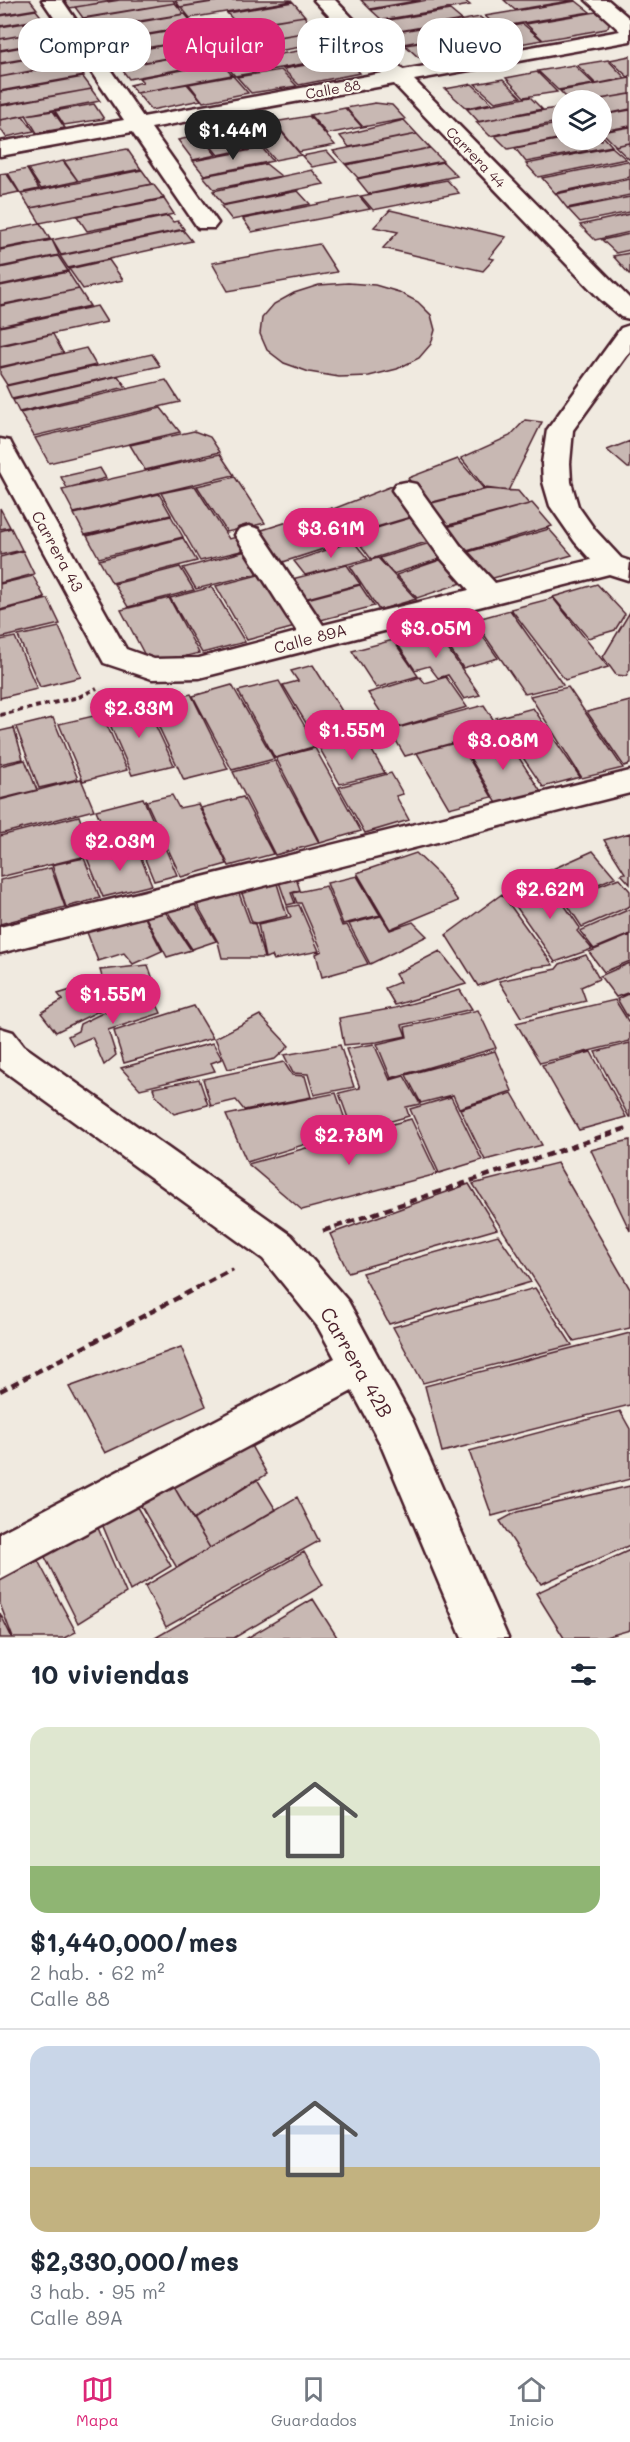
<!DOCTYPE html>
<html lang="es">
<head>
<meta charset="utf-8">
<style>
	:root { --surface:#fff; --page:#f2f2f3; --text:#1f2937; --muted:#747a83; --line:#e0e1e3; --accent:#db2777 }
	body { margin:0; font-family:Mali,sans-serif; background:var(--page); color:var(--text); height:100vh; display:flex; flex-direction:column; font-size:22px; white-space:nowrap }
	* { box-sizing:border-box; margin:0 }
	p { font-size:20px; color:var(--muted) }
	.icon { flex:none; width:33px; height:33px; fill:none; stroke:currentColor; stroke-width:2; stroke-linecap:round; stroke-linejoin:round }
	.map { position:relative; height:1638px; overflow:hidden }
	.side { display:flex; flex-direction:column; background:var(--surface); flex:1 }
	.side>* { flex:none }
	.hud { position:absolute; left:18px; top:18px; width:594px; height:54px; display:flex; gap:12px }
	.buttons { position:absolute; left:552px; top:90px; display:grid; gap:12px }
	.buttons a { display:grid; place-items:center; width:60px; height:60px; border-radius:50%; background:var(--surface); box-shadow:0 3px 15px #0003; font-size:30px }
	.price { position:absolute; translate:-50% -51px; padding:0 14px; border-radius:21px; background:var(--accent); color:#fff; font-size:20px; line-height:39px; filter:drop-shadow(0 2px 3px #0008) }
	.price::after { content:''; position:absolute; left:50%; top:36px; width:18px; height:14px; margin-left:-9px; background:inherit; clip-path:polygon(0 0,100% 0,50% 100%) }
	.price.current { background:#222; color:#fff }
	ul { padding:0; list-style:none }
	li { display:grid; align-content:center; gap:12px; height:318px; padding:0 30px }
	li+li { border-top:2px solid var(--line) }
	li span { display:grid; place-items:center; height:186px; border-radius:18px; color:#555 }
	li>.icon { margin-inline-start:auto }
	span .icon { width:108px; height:108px; fill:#fffc; stroke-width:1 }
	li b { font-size:26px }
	h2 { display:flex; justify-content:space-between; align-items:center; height:72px; padding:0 30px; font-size:26px }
	.tag { padding:0 21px; border-radius:24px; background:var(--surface); box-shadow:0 3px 15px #0003; font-size:21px; line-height:54px }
	.tag.current { background:var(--accent); color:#fff }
	.menu { display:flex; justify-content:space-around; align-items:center; height:84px; border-top:2px solid var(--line); background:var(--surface); font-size:16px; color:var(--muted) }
	.menu a { display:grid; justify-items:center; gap:3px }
	.menu .current { color:var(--accent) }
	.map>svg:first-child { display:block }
</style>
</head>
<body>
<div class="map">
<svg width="630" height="1638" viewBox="0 0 630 1638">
	<rect width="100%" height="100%" fill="#f0eae0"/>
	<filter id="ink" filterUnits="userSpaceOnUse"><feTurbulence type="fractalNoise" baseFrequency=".0167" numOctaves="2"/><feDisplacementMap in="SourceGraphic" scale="12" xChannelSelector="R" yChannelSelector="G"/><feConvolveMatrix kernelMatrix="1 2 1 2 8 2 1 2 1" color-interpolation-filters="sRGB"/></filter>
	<g filter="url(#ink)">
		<!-- building -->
		<path fill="#c8b8b3" stroke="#4a1f2b" stroke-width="1.5" d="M17,0H30L37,9L0,15V3Z
			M64,0H118L70,8Z
			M120,0H173L175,3L83,18L75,7Z
			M175,0H221L180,7Z
			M225,0H291L292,1L190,18L181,7Z
			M361,0H421L370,9Z
			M427,0H464L470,5L382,20L371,10Z
			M504,0H575L515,10Z
			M576,1L590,12L498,27L485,16Z
			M293,2L305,16L239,26L227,13Z
			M175,3L184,14L90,29L81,19Z
			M36,10L43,19L0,26V16Z
			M450,10L462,20L394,32L383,21Z
			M596,12L611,23L606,29L543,40L526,24Z
			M185,14L195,26L98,43L89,31Z
			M304,16L316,31L209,48L201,39L207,38L203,33Z
			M480,17L493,28L403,44L392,33Z
			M44,20L52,30L0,39V27Z
			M523,24L542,40L509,46L493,30Z
			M195,27L204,38L104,55L96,44Z
			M51,30L58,40L0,50V39Z
			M320,30L331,42L260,54L250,42Z
			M491,30L507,46L477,51L462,36Z
			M459,36L473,48L449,52L435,40Z
			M200,39L210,50L118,67L109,55Z
			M56,41L64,52L0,63V51Z
			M433,41L450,56L431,60L418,57L405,45Z
			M247,42L259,56L223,63L211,49Z
			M331,45L342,57L235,76L225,64Z
			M64,52L72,63L0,77V64Z
			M198,53L208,64L129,79L120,67Z
			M630,56V76L628,77L610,60Z
			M346,58L360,73L299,85L283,69Z
			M608,60L625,78L596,84L577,65Z
			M221,63L232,75L136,93L130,85L143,82L139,78Z
			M75,64L84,76L0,91V77Z
			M574,65L594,84L558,90L538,71Z
			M281,70L297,86L251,93L237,77Z
			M537,72L557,92L524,97L506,78Z
			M233,76L248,93L203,102L189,84Z
			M83,77L92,89L0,105V92Z
			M630,78V94L594,100H569L560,91Z
			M503,79L521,97L495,102L475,84Z
			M187,84L201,100L151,110L137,93Z
			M472,84L492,103L466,108L445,89Z
			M91,89L100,101L0,120V106Z
			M630,94V109L602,115V100H595Z
			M530,97L542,109L479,122L467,109Z
			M375,103L392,105L405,119L363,127L346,108Z
			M94,104L104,119L64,125L55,111Z
			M562,107V121L490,136L476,122Z
			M345,108L362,127L327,134L310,115Z
			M630,110V126L602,131V115Z
			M53,111L65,128L37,133L26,115Z
			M23,116L34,131L6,137L0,128V120Z
			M309,116L335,145L299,152L274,122Z
			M404,120L417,134L349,147L340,136Z
			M273,122L301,155L275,160L263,146L244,150L228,130Z
			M562,123V138L508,149L495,136Z
			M630,127V143L616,146L602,132Z
			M226,131L242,150L218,155L206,140L197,142L193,137Z
			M417,134L430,148L345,164L333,151Z
			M602,135L612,146L526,162L515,148L562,139L602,140Z
			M192,137L197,143L205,141L216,155L193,160L178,140Z
			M630,143V160L615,146Z
			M612,147L626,159L538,177L526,164Z
			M262,148L273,161L204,175L193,161Z
			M430,148L443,161L358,178L346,165Z
			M127,149L141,169L78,181L64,161Z
			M327,151L337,162L312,167L302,156Z
			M63,161L78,181L41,189L28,169Z
			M627,161L630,164V177L555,193L542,178Z
			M443,162L457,176L369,194L357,179Z
			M266,164L281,176L214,189L203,176Z
			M27,169L39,189L20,193L8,173Z
			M142,170L152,184L30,208L21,194Z
			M312,170L324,184L223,205L213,191Z
			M6,173L19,192L0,196V174Z
			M630,179V195L567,208L556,194Z
			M447,180L459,193L373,210L361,196Z
			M153,184L164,198L40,223L31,208Z
			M298,191L310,204L232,220L221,206Z
			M359,196L370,209L252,232L243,219Z
			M630,197V212L580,222L568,209Z
			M164,199L174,214L87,231L77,216Z
			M390,210L506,237L489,258L494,259L483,271L383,248L398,232L374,227Z
			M630,214V232L595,240L580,225Z
			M168,216L173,222L178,221L184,229L61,255L52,240Z
			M40,223L50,239L0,249V231Z
			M183,230L192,241L68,268L60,256Z
			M630,234V250L616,253L602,240Z
			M52,240L59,255L0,267V250Z
			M319,244L337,272L228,291L212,263Z
			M630,253V275L613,256Z
			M58,256L68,271L0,285V268Z
			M109,260L123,280L83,289L69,269Z
			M68,272L79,289L0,305V286Z
			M348,283L375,285L399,292L418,302L431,315L435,330L431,344L419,358L397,369L369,376L339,377L309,372L284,363L267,350L260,334L262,318L274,304L294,293L319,285Z
			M79,289L90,306L0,326V306Z
			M97,306L107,322L0,345V327Z
			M53,334L63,353L0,367V346Z
			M86,348L96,365L7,385L0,374V368Z
			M152,354L160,366L12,399L6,386Z
			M118,376L126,387L19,412L13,400Z
			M166,380L180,402L34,436L20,413Z
			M161,408L180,432L49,463L35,438Z
			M525,420L542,422L508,491L485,488L461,458L510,436Z
			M194,431L210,437L220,452L145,470L130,445Z
			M630,441V468H628L607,450Z
			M220,454L234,475L74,513L62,490Z
			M458,459L484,489L425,504L408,478Z
			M100,468L106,478L67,488L61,477Z
			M235,477L265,523L227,532L197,486Z
			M397,484L414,516L353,534L333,509Z
			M195,486L229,539L237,537L245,550L200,561L161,493Z
			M487,489L518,491L529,504L445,526L428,504Z
			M159,494L171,515L85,535L74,514Z
			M532,503L552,526L467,551L447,527Z
			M0,508L10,527L0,529Z
			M332,508L354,539L280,563L259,531Z
			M171,516L183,537L99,558L87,536Z
			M410,518L430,541L371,559L353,535Z
			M11,528L22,550L0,555V531Z
			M549,529L572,555L490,579L468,552Z
			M183,538L197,561L112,583L99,560Z
			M353,541L368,559L305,575L294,561Z
			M430,543L443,558L393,574L380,558Z
			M23,551L34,574L0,583V557Z
			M246,551L260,573L196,589L183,568Z
			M378,558L416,599L379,610L350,566Z
			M443,559L465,582L417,598L396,575Z
			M347,565L360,584L304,599L292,579Z
			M180,567L194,590L128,607L114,584Z
			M262,574L295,627L247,640L216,586Z
			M33,576L45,598L0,610V584Z
			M597,584L625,614L615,630L588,638L553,597Z
			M360,585L374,606L321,620L307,599Z
			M212,587L245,642L202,653L170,598Z
			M169,598L199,653L150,665L121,610Z
			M553,598L608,667L565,680L511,609Z
			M48,599L60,624L0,638V611Z
			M510,610L563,685L525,694L474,620Z
			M630,612V669L626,676L616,675L603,657Z
			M472,621L498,658L463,668L437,630Z
			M59,627L81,677L40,687L18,636Z
			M434,629L480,695L464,699L448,675L438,678L429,666L415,670L394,639Z
			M15,637L37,689L0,698V640Z
			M393,640L418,676L376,688L352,651Z
			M313,665L352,727L315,738L283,685L298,681L291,671Z
			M420,677L425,683L446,677L467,707L392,729L368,693Z
			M279,681L316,746L275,758L238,691Z
			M232,685L274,759L232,770L193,696Z
			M568,687L623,768L582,778L530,696Z
			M191,694L228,769L184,780L148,704Z
			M630,701V764L624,766L587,712Z
			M145,703L174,765L132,775L105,713Z
			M484,705L500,730L405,756L390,730Z
			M533,708L580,777L543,787L496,718Z
			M102,714L127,770L83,781L59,724Z
			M53,718L78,779L39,788L16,727Z
			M14,728L23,759L0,764V731Z
			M502,731L546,800L502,812L460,741Z
			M364,737L385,773L340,784L320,749Z
			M459,742L492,797L449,808L417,753Z
			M315,748L361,831L320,843L276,758Z
			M25,760L37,790L0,799V766Z
			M275,761L319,843L275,855L233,772Z
			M391,773L403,794L396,796L409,820L365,833L339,787Z
			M81,779L94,810L0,834V800Z
			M172,795L179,808L198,804L227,864L181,877L146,801Z
			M243,797L273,854L229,866L201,808Z
			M143,798L177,875L154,881L136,837L110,843L96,810Z
			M79,816L83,827L101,823L111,850L0,877V836Z
			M630,833V884L621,874L625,873L604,840Z
			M136,846L152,885L103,897L87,858Z
			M593,851L615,877L582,891L579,887L561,894L549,880L546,872Z
			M416,853L439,875L458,901L390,929L357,873Z
			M84,858L100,898L66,907L52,865Z
			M51,868L65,907L0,924V880Z
			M295,875L300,890L291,893L295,903L287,905L278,879Z
			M357,876L380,915L343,924L327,883Z
			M275,877L287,916L257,923L252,922L239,885Z
			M619,878L630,891V906L582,927L561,895L579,890L583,892Z
			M548,881L580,928L577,931L592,949L555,962L506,892Z
			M326,886L342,926L347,925L368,964L322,977L316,954L322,951L301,903H297L293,893Z
			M237,888L250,923L255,924L264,958H222L218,942L194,899Z
			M502,894L553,965L526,968L478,986L446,935Z
			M191,898L216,941L192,949L163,905Z
			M299,905L319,951L274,960L272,956L265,958L258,924L291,917L287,907Z
			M162,907L191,950L167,957L143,912Z
			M630,909V934L594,949L580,931Z
			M141,910L162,951L133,964L124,953L98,961L85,927Z
			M381,916L390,930L413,922L427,936L370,964L349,924Z
			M630,935V961L604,972L589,952Z
			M440,951L466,984L395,1005L385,988L400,982L395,974Z
			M586,955L599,979L581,987L586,1001L521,1017L499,981L556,969L560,964Z
			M630,963V992L616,997L600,976Z
			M148,965L157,991L115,1003L56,1032L41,1013L63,1000L58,994L103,980L100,970Z
			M460,990L472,1009L402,1025L406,1036L377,1042L344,1045L339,1018L395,1008Z
			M630,993V1014L627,1016L617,999Z
			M153,996L161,1013L108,1030L116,1055L104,1065L92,1037L73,1045L68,1036L78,1031L80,1024L115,1007Z
			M615,1000L630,1024V1041L540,1063L516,1023Z
			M194,1006L213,1038L124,1063L114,1031Z
			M478,1010L496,1048L391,1078L377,1044L407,1037L405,1027Z
			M260,1015L289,1046L275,1059L228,1069L215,1038Z
			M213,1043L222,1059L211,1063L215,1071L140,1089L121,1068Z
			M630,1043V1117H629L595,1052Z
			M374,1044L390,1080L404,1076L420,1104L406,1107L409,1116L353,1132L339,1093L360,1088L346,1049Z
			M340,1045L354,1087L314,1095L308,1074L293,1073L284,1055Z
			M495,1051L512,1091L459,1108L453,1095L421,1103L406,1075Z
			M591,1052L626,1117L579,1130L542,1065Z
			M284,1062L292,1075L305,1076L311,1097L244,1110L236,1100L211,1106L203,1079Z
			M199,1079L208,1105L174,1114L156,1096L153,1088Z
			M336,1093L349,1131L247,1162L226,1115Z
			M512,1093L542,1145L485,1160L460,1109Z
			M451,1097L482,1160L439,1173L410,1109Z
			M411,1119L437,1174L302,1210L248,1164Z
			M630,1140V1231L591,1150Z
			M557,1163L630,1289V1328L574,1341L473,1184Z
			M469,1184L497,1229L348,1272L330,1234Z
			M498,1235L531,1282L389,1324L362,1273Z
			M535,1288L572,1345L423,1383L393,1327Z
			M630,1333V1405L442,1452L425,1386Z
			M181,1347L206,1406L105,1453L69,1387Z
			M620,1411L630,1429V1479L492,1516L469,1451Z
			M246,1437L267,1474L193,1520L170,1480Z
			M257,1479L276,1510L210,1548L193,1520Z
			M170,1480L210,1548L177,1568L137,1499Z
			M630,1486V1545L541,1584L500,1521L517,1512Z
			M297,1497L319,1541L166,1627L145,1586Z
			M134,1502L171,1566L130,1591L100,1519Z
			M95,1521L126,1593L78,1623L42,1551Z
			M630,1550V1630L602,1638H564L536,1593Z
			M304,1552L323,1585L234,1638H155Z
			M36,1557L76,1632L64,1638H13L0,1604V1574Z
			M313,1599L337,1637L247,1638Z
			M0,1613L12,1638H0Z"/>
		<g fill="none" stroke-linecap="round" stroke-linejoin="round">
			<!-- street casing -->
			<g stroke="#4a1f2b" stroke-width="5">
				<path id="street" d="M42,0H62L143,117L383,73L314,0H335L403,70L620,31L586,0H608L630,19V41L414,80L630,299V319L621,317L600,299L394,84L151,128L218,223L214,228H198L132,132L0,156V142L124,120Z
					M630,325V351L573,430L570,463L571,482L578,506L595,530L621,558L630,561L628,580L609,574L199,678L152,679L104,663L0,472V439L10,441L13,447L126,649L154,659L199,658L297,632L235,535L239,529L249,526L259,529L323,625L469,590L440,557L392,490L396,484L406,482L416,484L460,545L495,583L591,560L575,542L550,506L543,482L542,463L547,430L621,328Z
					M630,771V793L0,953V927Z
					M0,1028L13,1032L24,1046L291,1235L348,1301L412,1419L508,1638H462L380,1443L352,1391L0,1579V1533L335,1358L318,1327L263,1259L0,1068Z"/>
			</g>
			<!-- path-far1 -->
			<path stroke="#4a1f2b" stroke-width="4" stroke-dasharray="5 4" stroke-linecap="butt" d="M0,715L79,697L97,688"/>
			<!-- path -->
			<path stroke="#4a1f2b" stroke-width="4.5" stroke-dasharray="8 5" stroke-linecap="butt" d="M323,1231L630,1127
				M0,1391L233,1269"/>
			<!-- street -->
			<use href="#street" fill="#fbf7ec" fill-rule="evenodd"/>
		</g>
	</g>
	<g text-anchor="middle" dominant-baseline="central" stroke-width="4.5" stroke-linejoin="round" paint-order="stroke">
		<!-- far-street labels -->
		<g font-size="14" fill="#4a1f2b" stroke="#fbf7ec">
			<text transform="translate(333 89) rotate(-10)">Calle 88</text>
			<text transform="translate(476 157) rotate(46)">Carrera 44</text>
		</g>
		<!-- street labels -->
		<g font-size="16" fill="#4a1f2b" stroke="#fbf7ec">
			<text transform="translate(58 551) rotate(61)">Carrera 43</text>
			<text transform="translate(310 638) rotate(-15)">Calle 89A</text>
		</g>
		<!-- near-street labels -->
		<g font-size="20" fill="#4a1f2b" stroke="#fbf7ec">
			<text transform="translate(357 1362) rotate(60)">Carrera 42B</text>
		</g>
	</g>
</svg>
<div class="buttons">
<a><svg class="icon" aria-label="layers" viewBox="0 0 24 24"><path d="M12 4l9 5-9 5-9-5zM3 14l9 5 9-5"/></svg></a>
</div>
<b class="price current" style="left:233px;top:161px">$1.44M</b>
<b class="price" style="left:331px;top:559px">$3.61M</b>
<b class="price" style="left:436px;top:659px">$3.05M</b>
<b class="price" style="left:139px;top:739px">$2.33M</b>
<b class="price" style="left:352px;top:761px">$1.55M</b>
<b class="price" style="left:503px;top:771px">$3.08M</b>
<b class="price" style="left:120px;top:872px">$2.03M</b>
<b class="price" style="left:550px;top:920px">$2.62M</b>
<b class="price" style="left:113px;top:1025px">$1.55M</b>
<b class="price" style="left:349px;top:1166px">$2.78M</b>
<div class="hud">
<a class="tag">Comprar</a>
<a class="tag current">Alquilar</a>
<a class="tag">Filtros</a>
<a class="tag">Nuevo</a>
</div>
</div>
<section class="side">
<h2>10 viviendas<svg class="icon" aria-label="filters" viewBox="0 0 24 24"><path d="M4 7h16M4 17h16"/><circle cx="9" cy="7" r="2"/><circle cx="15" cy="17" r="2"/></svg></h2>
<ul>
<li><span style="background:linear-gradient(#dfe7d0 75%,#8fb573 0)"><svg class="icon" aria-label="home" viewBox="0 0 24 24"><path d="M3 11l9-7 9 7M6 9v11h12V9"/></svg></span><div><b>$1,440,000/mes</b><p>2 hab. · 62 m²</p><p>Calle 88</p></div></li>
<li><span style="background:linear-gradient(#c9d6e8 65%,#c2b280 0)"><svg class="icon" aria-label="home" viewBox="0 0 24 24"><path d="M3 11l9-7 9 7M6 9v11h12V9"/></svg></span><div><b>$2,330,000/mes</b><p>3 hab. · 95 m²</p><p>Calle 89A</p></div></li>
</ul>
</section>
<nav class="menu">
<a class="current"><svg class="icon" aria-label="map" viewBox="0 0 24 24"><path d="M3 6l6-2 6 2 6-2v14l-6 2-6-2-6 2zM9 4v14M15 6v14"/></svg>Mapa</a>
<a><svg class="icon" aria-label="saved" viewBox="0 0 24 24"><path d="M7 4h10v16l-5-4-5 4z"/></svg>Guardados</a>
<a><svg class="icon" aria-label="home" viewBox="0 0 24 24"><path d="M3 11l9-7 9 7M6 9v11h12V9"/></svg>Inicio</a>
</nav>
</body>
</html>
